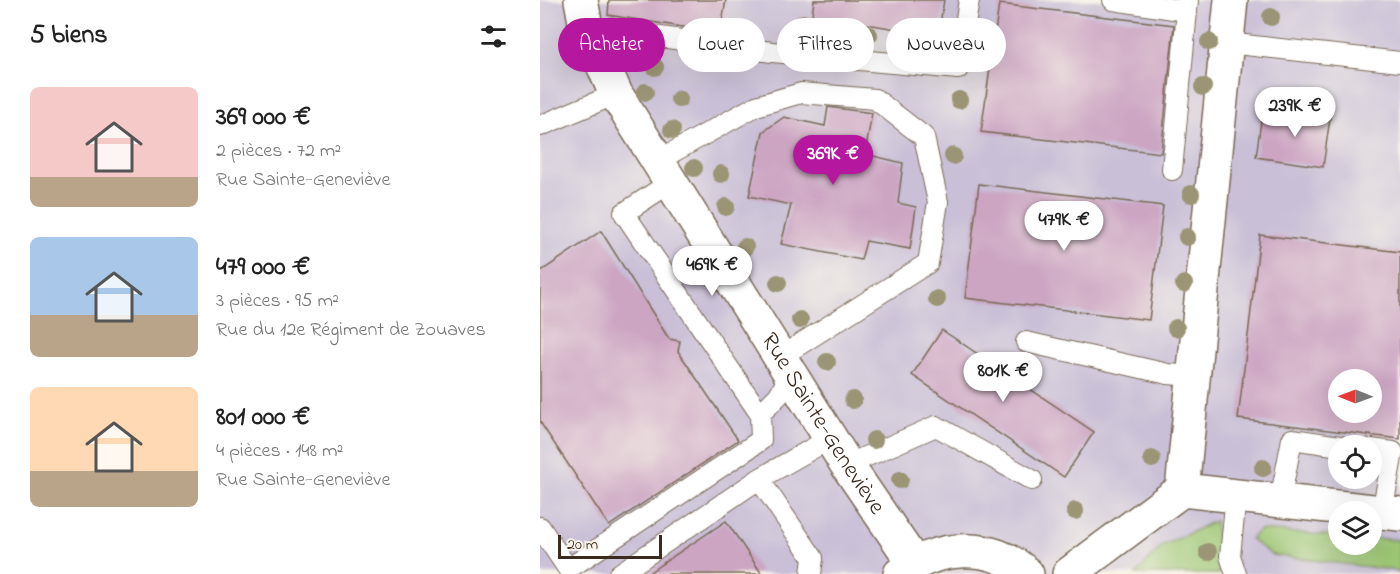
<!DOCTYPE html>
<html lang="fr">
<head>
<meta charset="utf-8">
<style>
	:root { --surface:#fff; --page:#f6f6f6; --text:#222; --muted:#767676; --accent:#b5179e }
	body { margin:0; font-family:"Indie Flower",sans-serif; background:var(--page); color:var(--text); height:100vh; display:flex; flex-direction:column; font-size:22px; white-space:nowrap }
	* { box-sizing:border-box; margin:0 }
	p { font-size:20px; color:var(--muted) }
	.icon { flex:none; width:33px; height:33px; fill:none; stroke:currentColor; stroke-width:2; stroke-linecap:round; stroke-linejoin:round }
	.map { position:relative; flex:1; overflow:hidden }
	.panel { display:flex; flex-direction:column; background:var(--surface); width:540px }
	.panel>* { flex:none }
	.top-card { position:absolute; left:18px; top:18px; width:570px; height:54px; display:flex; gap:12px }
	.needle { width:39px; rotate:271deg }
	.tools { position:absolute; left:788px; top:369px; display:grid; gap:12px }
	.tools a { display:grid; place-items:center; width:54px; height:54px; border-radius:50%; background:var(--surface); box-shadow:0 6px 24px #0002; font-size:30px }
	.scale { position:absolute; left:18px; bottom:15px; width:104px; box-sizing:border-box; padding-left:6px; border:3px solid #3b2a1e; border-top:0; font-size:16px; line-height:21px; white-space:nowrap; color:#3b2a1e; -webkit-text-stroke:4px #f7f3e8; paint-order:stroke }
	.price { position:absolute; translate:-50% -51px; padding:0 14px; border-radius:21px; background:#fff; color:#222; font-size:20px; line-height:39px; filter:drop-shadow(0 2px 3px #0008) }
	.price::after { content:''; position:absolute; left:50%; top:36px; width:18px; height:14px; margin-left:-9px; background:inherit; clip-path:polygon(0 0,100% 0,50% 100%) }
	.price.current { background:var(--accent); color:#fff }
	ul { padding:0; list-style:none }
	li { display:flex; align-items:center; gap:18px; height:150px; padding:0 30px }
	li span { display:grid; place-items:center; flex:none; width:168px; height:120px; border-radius:9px; color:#555 }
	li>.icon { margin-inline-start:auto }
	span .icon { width:72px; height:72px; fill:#fffc; stroke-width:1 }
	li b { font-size:26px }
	h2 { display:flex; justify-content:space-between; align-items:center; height:72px; padding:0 30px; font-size:26px }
	.pill { padding:0 21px; border-radius:27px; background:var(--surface); box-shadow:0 6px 24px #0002; font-size:21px; line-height:54px }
	.pill.current { background:var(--accent); color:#fff }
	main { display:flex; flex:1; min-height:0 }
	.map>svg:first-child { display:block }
</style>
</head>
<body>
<main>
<section class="panel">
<h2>5 biens<svg class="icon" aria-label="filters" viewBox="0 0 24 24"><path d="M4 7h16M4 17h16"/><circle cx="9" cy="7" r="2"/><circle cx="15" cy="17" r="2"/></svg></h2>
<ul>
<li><span style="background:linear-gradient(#f6c9c9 75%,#b9a48a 0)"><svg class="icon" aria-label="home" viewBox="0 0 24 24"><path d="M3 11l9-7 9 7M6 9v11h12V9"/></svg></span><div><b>369 000 €</b><p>2 pièces · 72 m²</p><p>Rue Sainte-Geneviève</p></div></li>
<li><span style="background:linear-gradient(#a9c7e8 65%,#b9a48a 0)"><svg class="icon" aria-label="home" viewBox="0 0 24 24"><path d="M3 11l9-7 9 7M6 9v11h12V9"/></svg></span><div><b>479 000 €</b><p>3 pièces · 95 m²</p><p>Rue du 12e Régiment de Zouaves</p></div></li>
<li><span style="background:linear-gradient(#ffd9b3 70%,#b9a48a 0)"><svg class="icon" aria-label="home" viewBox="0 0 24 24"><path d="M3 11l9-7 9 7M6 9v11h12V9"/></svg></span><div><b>801 000 €</b><p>4 pièces · 148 m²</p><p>Rue Sainte-Geneviève</p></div></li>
</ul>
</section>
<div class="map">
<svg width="860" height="574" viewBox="0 0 860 574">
	<rect width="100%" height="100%" fill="#f7f3e8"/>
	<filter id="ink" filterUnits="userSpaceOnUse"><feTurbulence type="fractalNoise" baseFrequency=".0167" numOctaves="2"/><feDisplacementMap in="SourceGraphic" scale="12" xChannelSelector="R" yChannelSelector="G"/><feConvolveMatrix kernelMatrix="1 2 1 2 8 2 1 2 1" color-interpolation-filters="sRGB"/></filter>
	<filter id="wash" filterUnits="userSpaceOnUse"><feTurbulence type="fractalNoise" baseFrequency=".008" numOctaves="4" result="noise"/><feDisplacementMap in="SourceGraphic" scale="24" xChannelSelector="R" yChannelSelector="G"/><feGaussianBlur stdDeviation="1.35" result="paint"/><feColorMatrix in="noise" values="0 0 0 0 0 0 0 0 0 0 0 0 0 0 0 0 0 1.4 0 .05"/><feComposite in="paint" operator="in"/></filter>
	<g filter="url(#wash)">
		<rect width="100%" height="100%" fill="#ecdfbd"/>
		<!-- industrial -->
		<path fill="#c9bfd7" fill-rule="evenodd" d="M0,0H860V574H0ZM798,380H831V412H798ZM798,446H831V478H798ZM798,512H831V544H798Z"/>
		<!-- green -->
		<path fill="#9cc673" stroke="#6c7848" stroke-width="1.5" d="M675,521L680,574H596L622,546Z
			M720,530L798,536V544H831V538L860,540V571L732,555L710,539Z"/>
		<g id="blocks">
			<!-- building -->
			<path fill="#cca5c3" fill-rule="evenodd" d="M69,0H186L180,33L68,15Z
				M274,0H404L398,36L272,15Z
				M459,4L634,25L621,153L441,132Z
				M288,107L332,113L325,154L363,163L358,203L376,207L370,249L326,241L321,260L241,244L251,205L209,196L223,132L244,117L285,126Z
				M763,107L791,111L783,167L716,157L722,114L761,120Z
				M439,184L623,206L609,320L425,298Z
				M61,231L129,339L140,341L138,351L198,440L69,526L0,422V272Z
				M720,235L860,252V439L698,419ZM798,380H831V412H798Z
				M402,330L554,432L524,477L372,375Z
				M186,521L222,574H107Z"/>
		</g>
	</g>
	<g filter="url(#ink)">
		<use href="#blocks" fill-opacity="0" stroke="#796956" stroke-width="1.5"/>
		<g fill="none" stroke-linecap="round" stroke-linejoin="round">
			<!-- lane casing -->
			<g stroke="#796956" stroke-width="22">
				<path id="lane" d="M573,0L647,11
					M46,27L232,52L418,69L429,0
					M687,43L860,62
					M0,126L76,94
					M117,161L216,106L261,93L335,99L384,137L398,202L388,263L240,357
					M632,170L648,0
					M131,182L84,213L220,414
					M486,342L628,374L654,376
					M831,449L853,452L842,512
					M307,465L396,426L492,480
					M740,501L752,439L800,446
					M0,527L28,569L221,440L220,414L238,396L251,375
					M79,574L219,479
					M271,574L273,558L219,479L291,438
					M696,574L690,556L696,496"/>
			</g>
			<!-- street casing -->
			<g stroke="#796956" stroke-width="36">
				<g id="street">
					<path id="s1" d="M41,0L46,27L76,94L307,465L374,563"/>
					<path d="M642,490L860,514"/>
					<path d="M360,574C396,545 452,541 487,574"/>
					<path d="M529,574L642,490L691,0"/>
				</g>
			</g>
			<!-- lane -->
			<use href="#lane" stroke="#fff" stroke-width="20"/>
			<!-- street -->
			<use href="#street" stroke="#fff" stroke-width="33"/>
		</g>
		<!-- trees -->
		<g fill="#9b9574">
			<circle cx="731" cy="17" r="9"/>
			<circle cx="263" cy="23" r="9"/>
			<circle cx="298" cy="28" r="9"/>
			<circle cx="329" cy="35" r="9"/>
			<circle cx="669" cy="42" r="9"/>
			<circle cx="392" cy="48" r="9"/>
			<circle cx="86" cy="50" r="9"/>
			<circle cx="115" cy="67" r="9"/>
			<circle cx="663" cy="87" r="9"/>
			<circle cx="105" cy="92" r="9"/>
			<circle cx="139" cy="99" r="9"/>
			<circle cx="419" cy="100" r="9"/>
			<circle cx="132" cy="130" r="9"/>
			<circle cx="413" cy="156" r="9"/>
			<circle cx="154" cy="168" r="9"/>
			<circle cx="181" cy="174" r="9"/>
			<circle cx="651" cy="194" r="9"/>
			<circle cx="186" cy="207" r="9"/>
			<circle cx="647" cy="237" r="9"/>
			<circle cx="205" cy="247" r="9"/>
			<circle cx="238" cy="283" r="9"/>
			<circle cx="644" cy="284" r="9"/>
			<circle cx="397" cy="299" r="9"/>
			<circle cx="260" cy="320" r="9"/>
			<circle cx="636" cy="328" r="9"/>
			<circle cx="287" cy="362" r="9"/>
			<circle cx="313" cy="400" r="9"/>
			<circle cx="334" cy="440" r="9"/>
			<circle cx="612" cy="459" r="9"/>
			<circle cx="723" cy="468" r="9"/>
			<circle cx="360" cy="480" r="9"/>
			<circle cx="535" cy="511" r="9"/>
			<circle cx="668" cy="552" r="9"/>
		</g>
	</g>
	<g text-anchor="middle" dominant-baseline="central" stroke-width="4.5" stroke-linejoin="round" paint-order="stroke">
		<!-- street labels -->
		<g font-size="24" fill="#3b2a1e" stroke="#f7f3e8">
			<text stroke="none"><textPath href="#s1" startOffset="490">Rue Sainte-Geneviève</textPath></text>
		</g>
	</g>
</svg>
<div class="tools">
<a><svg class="needle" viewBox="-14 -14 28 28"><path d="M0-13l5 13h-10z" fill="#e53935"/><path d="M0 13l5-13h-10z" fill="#767676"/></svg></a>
<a><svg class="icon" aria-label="locate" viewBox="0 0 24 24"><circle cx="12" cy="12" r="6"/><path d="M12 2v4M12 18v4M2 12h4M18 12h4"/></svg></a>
<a><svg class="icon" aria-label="layers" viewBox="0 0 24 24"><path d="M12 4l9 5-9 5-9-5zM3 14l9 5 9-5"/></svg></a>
</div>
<div class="scale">20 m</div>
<b class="price" style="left:755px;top:138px">239K €</b>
<b class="price current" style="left:293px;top:186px">369K €</b>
<b class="price" style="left:524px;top:252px">479K €</b>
<b class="price" style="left:172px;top:297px">469K €</b>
<b class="price" style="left:463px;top:403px">801K €</b>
<div class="top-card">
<a class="pill current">Acheter</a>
<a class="pill">Louer</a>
<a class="pill">Filtres</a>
<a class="pill">Nouveau</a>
</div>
</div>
</main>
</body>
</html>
